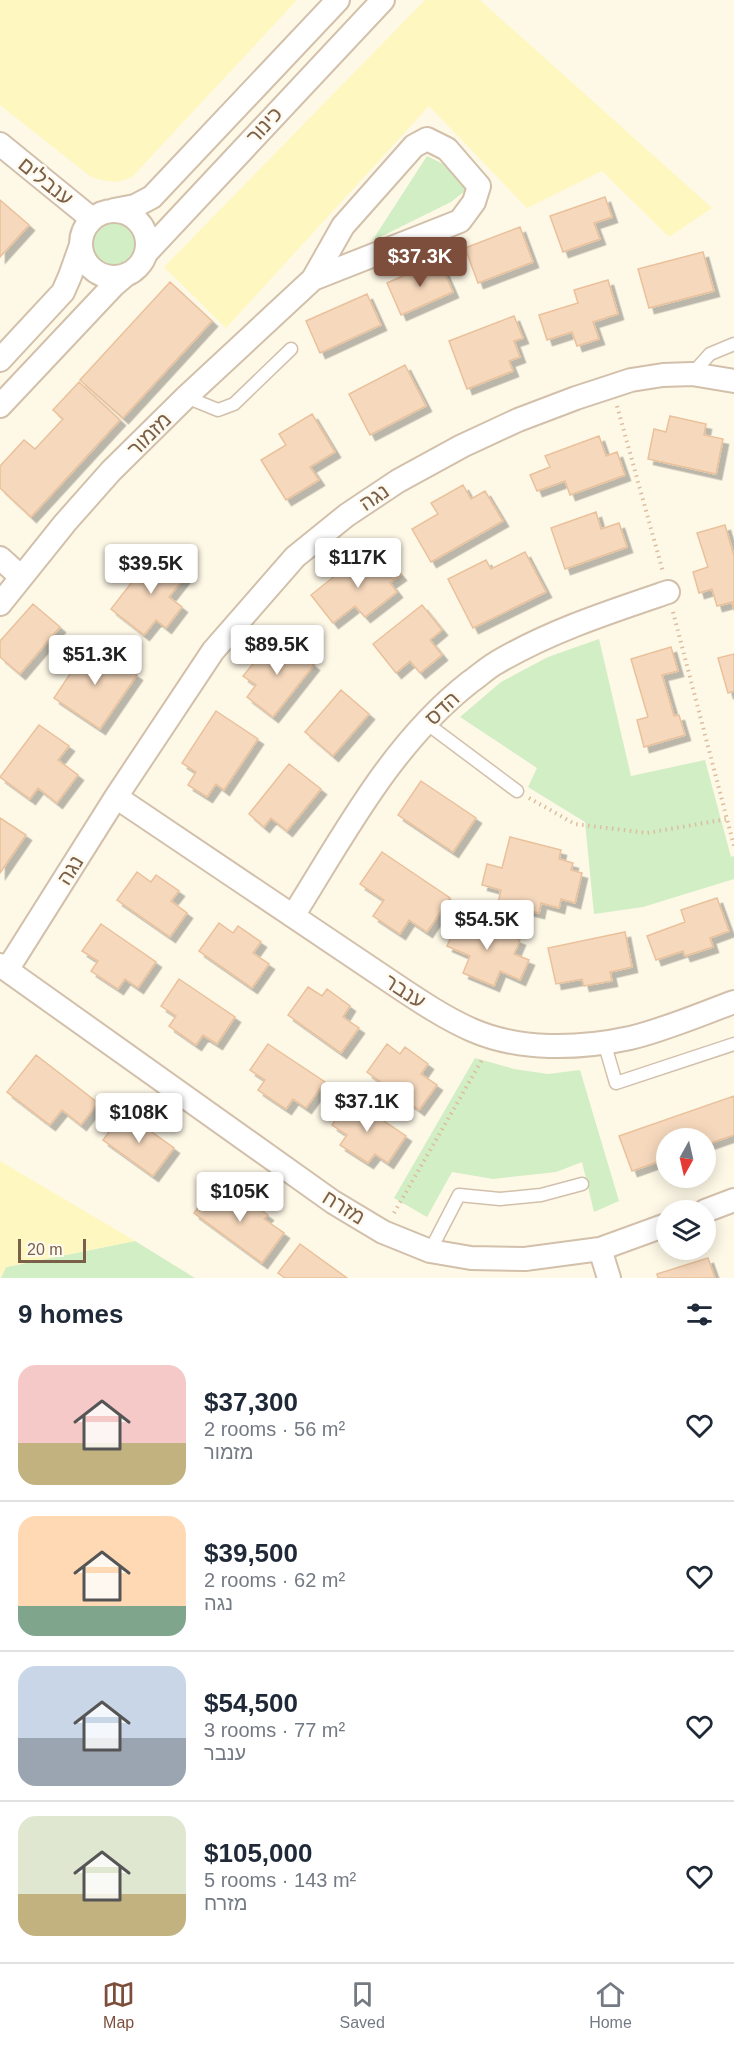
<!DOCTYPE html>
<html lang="en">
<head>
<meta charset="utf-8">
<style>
	:root { --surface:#fff; --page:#f6f6f7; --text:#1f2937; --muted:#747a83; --line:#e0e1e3; --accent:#7d4e3c }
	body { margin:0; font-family:Helvetica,Heebo,sans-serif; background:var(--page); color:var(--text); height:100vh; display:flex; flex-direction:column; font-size:22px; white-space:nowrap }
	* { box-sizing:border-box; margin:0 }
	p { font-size:20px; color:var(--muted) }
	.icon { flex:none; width:33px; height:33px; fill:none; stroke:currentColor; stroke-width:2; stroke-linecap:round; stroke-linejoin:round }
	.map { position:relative; height:1278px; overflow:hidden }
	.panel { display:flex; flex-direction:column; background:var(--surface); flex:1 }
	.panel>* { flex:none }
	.needle { width:39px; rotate:188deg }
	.tools { position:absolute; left:656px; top:1128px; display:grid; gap:12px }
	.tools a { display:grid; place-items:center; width:60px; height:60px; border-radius:50%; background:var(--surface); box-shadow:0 3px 15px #0003; font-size:30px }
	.scale { position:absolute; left:18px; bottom:15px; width:68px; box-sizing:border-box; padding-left:6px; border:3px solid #7b6049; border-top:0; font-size:16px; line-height:21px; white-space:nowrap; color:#7b6049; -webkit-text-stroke:4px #fffaef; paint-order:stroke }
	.price { position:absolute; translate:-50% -51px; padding:0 14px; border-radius:6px; background:#fff; color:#222; font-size:20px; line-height:39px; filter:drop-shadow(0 2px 3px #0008) }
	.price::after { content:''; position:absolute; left:50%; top:36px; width:18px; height:14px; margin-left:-9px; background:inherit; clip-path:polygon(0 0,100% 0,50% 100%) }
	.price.current { background:var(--accent); color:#fff }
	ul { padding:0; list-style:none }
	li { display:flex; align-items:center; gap:18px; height:150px; padding:0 18px }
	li+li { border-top:2px solid var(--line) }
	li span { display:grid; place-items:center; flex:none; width:168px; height:120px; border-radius:18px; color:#555 }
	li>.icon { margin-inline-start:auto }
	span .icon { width:72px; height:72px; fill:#fffc; stroke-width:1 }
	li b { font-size:26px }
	h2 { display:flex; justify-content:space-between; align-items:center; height:72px; padding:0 18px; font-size:26px }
	.tabs { display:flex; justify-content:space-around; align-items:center; height:84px; border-top:2px solid var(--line); background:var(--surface); font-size:16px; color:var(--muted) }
	.tabs a { display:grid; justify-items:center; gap:3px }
	.tabs .current { color:var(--accent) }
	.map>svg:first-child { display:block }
</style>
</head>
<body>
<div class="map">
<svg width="734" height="1278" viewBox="0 0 734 1278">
	<defs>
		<filter id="shadow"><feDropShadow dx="5.5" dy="5.5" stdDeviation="0" flood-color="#0004"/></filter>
	</defs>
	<rect width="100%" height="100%" fill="#fef8e7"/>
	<!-- green -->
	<path fill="#d1eec4" d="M427,156L453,169L466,190L451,202L372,241Z
		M89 242a24 24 0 1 1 48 0a24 24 0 1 1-48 0Z
		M599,639L631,776L705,760L731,857L734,856V879L643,907L594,914L585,822L528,787L537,768L460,717L501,682L548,657Z
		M475,1058L514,1069L548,1074L580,1070L619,1201L594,1212L582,1162L556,1172L493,1179L452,1172L427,1217L394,1198Z
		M135,1241L195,1278H1L6,1267Z"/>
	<!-- sand -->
	<path fill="#fff7c0" d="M0,0H297L134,175C120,185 107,182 91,177L0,105Z
		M425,0H480L712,208L669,237L602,171L527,208L429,106L226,328L164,267Z
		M0,1161L135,1241L6,1267L0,1278Z"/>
	<!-- building -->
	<path fill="#f6d9bd" stroke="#eac19b" stroke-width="1.5" filter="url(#shadow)" d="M605,197L612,217L594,223L600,239L563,252L550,216Z
		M0,200L29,225L0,257Z
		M520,227L533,262L478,283L465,248Z
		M703,252L714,291L649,308L638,269Z
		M439,260L453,292L401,315L387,283Z
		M608,280L618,314L593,322L599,339L577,346L572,332L547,340L539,315L578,303L574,290Z
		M170,282L212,321L123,418L80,380Z
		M367,294L381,325L320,353L306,321Z
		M514,316L523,338L514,341L520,357L509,361L513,371L467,389L449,341Z
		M405,365L426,406L370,435L349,394Z
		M79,382L120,420L31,517L0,488V466L24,440L35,449L63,419L53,410Z
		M312,414L335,452L310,467L319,480L286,500L261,460L286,445L279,434Z
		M670,416L706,424L704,435L723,439L716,474L648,459L654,429L666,432Z
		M599,436L606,456L617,452L625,475L570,495L565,481L537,491L530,475L550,467L545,456Z
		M463,485L471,499L485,491L503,521L431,562L412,529L438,514L431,503Z
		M596,512L601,529L619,523L627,547L565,569L551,528Z
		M725,525L734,556V610L732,602L717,606L712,589L699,593L693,572L708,567L697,533Z
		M156,551L187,574L169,597L182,607L166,628L156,620L144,635L111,609Z
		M525,552L546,592L473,628L448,579L486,560L491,569Z
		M383,554L401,575L390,583L397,592L365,617L355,606L333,623L311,595L356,559L364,569Z
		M33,604L60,627L20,674L0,657V641Z
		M422,605L442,630L430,640L442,655L420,673L410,661L396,673L373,644Z
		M295,638L307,647L301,655L314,665L273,717L247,697L256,685L243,676L270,643L283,653Z
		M90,644L137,675L100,729L54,698Z
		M671,647L678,671L662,675L674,716L679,715L685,735L644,747L637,720L648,717L631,659Z
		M734,654V691L728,693L718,658Z
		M341,690L369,714L333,756L305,732Z
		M216,711L258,739L224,790L216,784L207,797L188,785L196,772L182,763Z
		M39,725L69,746L58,760L78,775L57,803L38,788L30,799L0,777Z
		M289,764L321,789L287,831L271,818L264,827L249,814Z
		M421,781L476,818L453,852L398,815Z
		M0,818L26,835L0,873Z
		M510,837L561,850L559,859L573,863L571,870L582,873L575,903L561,899L559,908L541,903L539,913L498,903L501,890L482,885L487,864L502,868Z
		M382,852L450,898L427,932L409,920L400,934L373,916L384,900L360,884Z
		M137,872L151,882L156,875L179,891L171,901L187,913L170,937L117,900Z
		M717,898L729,931L710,938L713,947L685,956L683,951L656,960L647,936L685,922L681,910Z
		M461,915L520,940L514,954L529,960L520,980L500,971L494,986L463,973L470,956L447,946Z
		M219,923L233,933L238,926L261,942L253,953L269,964L252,988L199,951Z
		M101,924L156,962L138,988L125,979L118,989L91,971L98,961L82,951Z
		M625,932L632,967L610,972L612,981L584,986L582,979L556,984L548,948Z
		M179,979L235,1017L217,1044L203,1035L196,1045L169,1026L176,1016L161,1006Z
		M308,987L322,996L327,989L350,1006L343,1017L359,1028L341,1053L288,1015Z
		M268,1044L325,1082L306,1108L293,1099L286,1109L258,1090L265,1080L250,1070Z
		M387,1044L400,1054L405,1047L428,1064L421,1074L437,1085L419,1110L367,1072Z
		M36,1055L98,1103L81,1125L62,1110L50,1125L7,1092Z
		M734,1096V1135L705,1145V1138H666V1159L632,1171L619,1136Z
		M350,1098L406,1136L388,1163L375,1154L368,1163L340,1145L347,1135L332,1125Z
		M124,1112L174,1148L153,1176L103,1140Z
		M213,1187L233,1202L239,1194L268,1215L264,1219L284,1233L262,1263L194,1213Z
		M300,1244L347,1278H285L278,1273Z
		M708,1258L715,1278H658L657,1274Z"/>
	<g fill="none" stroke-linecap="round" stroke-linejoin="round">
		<!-- service casing -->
		<g stroke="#d2c0ab" stroke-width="15">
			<path id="service" d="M692,374L710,354L734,344
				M186,397L218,410L234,404L291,349
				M426,723L517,791
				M604,1042L616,1083L734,1044
				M430,1251L459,1195L500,1199L541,1195L582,1184"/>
		</g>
		<!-- minor casing -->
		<g stroke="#d2c0ab" stroke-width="26">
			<path id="minor" d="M0,144L92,219
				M114,210L135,206L152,197L338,0
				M81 244a33 33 0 1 1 66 0a33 33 0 1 1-66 0Z
				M147,252L383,0
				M0,360L63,292L70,276L81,245
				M0,406L113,286L127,274
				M0,558L21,577
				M0,604L65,523L111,471L186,397L313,279L343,226L414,146L427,139L447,149L479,186L474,202L460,221L313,279
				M116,797L397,986C421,1002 445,1018 472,1030C520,1051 579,1049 630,1038C664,1030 701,1014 734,1002
				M293,916C345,833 392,743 470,682C479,676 487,668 496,663C550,631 609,612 668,592
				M0,965L333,1202L383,1232L430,1251L471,1258L525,1259L600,1249L666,1225
				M7,970L116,797L213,651L295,557L347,515L398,481L462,446L518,420L576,398L631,380L663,375L692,374L734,381
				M705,1211L734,1200
				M600,1249L609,1278"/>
		</g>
		<!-- path -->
		<path stroke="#dcbd9f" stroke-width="4" stroke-dasharray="1.5 4.5" stroke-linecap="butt" d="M617,406L663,572
			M673,612L734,846
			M529,798L575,824L647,833L727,819
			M394,1213L483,1058"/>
		<!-- service -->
		<use href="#service" stroke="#fff" stroke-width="12"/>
		<!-- minor -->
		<use href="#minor" stroke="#fff" stroke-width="22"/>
	</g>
	<g text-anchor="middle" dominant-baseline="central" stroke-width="5" stroke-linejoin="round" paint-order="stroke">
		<!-- street labels -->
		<g font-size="21" fill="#7b6049" stroke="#fffaef">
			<text transform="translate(264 125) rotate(-47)">כינור</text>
			<text transform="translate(46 181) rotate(39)">ענבלים</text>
			<text transform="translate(149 434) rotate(-45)">מזמור</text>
			<text transform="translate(374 497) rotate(-34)">נגה</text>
			<text transform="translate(442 708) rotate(-43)">הדס</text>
			<text transform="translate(70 870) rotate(-58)">נגה</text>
			<text transform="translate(405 991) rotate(33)">ענבר</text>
			<text transform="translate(344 1207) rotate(32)">מזרח</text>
		</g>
	</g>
</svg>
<div class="tools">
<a><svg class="needle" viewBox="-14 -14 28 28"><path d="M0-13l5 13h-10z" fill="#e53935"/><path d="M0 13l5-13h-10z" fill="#747a83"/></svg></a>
<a><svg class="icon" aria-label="layers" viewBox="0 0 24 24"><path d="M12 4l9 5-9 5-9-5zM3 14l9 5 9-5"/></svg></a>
</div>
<div class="scale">20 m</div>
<b class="price current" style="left:420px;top:288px">$37.3K</b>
<b class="price" style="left:358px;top:589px">$117K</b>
<b class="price" style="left:151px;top:595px">$39.5K</b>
<b class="price" style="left:277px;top:676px">$89.5K</b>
<b class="price" style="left:95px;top:686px">$51.3K</b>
<b class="price" style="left:487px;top:951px">$54.5K</b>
<b class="price" style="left:367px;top:1133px">$37.1K</b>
<b class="price" style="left:139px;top:1144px">$108K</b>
<b class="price" style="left:240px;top:1223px">$105K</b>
</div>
<section class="panel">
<h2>9 homes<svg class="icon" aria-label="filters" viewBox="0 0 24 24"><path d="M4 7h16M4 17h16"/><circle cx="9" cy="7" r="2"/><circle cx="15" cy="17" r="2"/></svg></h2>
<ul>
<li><span style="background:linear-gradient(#f6c9c9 65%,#c2b280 0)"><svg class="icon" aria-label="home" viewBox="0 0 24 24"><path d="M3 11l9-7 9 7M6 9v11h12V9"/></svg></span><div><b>$37,300</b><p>2 rooms · 56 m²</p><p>מזמור</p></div><svg class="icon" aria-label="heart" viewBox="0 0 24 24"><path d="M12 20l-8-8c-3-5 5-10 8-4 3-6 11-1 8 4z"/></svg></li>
<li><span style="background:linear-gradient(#ffd9b3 75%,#7fa58c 0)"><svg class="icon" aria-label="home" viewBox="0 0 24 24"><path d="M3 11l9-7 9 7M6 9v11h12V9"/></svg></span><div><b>$39,500</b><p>2 rooms · 62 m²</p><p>נגה</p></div><svg class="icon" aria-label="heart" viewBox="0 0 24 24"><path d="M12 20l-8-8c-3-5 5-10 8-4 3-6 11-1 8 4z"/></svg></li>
<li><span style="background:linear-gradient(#c9d6e8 60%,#9aa5b1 0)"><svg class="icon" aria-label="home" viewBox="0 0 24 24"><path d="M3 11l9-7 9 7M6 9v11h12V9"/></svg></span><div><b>$54,500</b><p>3 rooms · 77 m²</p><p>ענבר</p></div><svg class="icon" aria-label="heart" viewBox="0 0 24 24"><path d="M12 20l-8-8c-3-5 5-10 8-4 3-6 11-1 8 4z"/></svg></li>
<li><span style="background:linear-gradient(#dfe7d0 65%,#c2b280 0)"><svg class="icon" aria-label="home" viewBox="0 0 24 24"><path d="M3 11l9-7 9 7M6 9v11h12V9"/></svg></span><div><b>$105,000</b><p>5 rooms · 143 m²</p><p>מזרח</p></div><svg class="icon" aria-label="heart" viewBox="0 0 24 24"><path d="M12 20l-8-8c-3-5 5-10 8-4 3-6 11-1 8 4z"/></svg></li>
</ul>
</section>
<nav class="tabs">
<a class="current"><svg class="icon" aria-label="map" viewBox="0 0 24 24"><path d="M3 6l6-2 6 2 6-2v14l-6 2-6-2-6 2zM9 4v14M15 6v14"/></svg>Map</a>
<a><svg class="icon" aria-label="saved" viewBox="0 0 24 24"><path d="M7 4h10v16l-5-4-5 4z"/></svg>Saved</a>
<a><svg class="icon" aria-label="home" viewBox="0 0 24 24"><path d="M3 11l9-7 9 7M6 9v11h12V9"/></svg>Home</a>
</nav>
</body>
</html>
